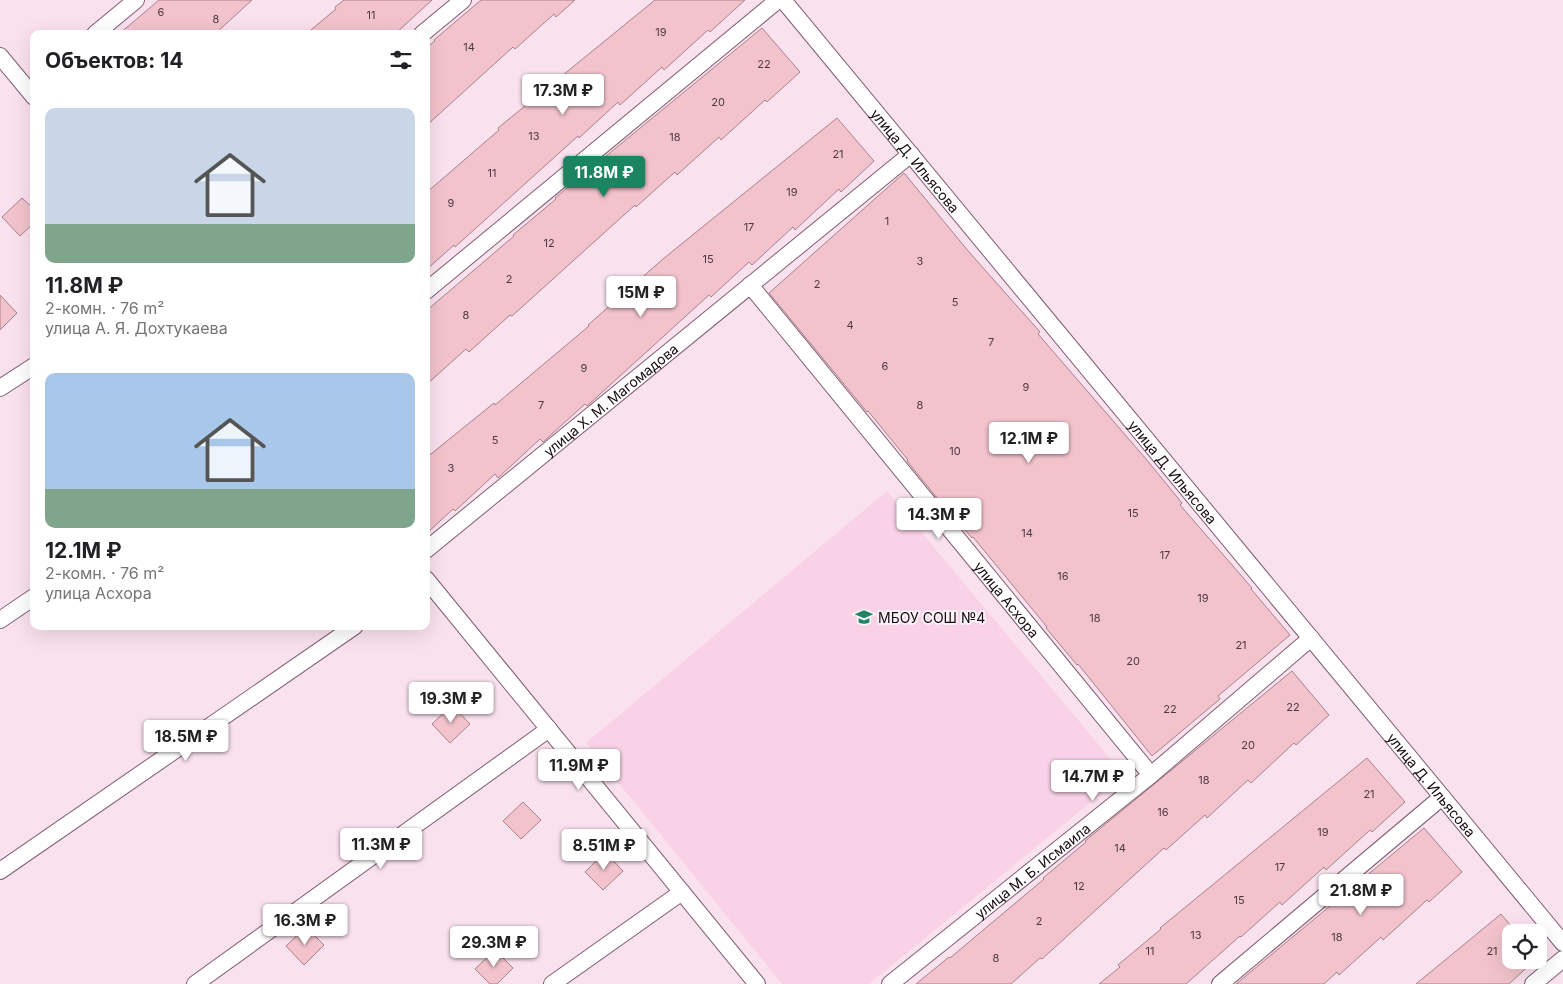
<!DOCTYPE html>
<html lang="ru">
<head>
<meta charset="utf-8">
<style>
	:root { --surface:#fff; --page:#f2f2f2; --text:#202124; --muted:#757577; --accent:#1b8561 }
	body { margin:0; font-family:Inter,sans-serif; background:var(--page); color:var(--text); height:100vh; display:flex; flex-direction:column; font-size:19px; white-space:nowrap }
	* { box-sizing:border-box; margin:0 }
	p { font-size:16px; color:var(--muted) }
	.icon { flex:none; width:28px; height:28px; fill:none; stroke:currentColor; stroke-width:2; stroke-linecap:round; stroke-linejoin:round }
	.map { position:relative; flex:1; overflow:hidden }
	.drawer { position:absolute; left:30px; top:30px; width:400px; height:600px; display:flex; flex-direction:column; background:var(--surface); border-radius:10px; box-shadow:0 5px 20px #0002 }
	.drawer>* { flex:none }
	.fabs { position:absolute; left:1502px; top:924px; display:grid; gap:10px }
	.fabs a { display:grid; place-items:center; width:45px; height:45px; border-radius:10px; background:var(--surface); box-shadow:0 5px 20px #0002; font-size:25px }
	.price { position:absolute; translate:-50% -42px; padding:0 11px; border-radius:5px; background:#fff; color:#222; font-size:16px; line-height:32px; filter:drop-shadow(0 1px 2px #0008) }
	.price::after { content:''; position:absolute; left:50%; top:30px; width:15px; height:11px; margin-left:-8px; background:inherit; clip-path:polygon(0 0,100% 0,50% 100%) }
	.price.active { background:var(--accent); color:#fff }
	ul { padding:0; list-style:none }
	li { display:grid; align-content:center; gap:10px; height:265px; padding:0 15px }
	li span { display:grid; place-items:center; height:155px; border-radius:10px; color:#555 }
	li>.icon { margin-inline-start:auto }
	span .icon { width:90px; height:90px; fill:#fffc; stroke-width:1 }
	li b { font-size:21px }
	h2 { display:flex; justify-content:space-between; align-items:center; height:60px; padding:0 15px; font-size:21px }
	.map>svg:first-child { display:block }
</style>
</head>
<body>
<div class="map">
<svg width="1563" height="984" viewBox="0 0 1563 984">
	<rect width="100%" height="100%" fill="#fae1ee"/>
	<!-- built -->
	<path fill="#f9d2e7" d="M887,491L1124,775L869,984H782L586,743Z"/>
	<!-- building -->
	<path fill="#f2c3cd" stroke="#aa8089" d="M159,0H252L215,34H119Z
		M344,0H432L395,34H306L336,9L335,7Z
		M481,0H575L556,17L554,14L515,49L513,47L426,126V48L435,41L434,40Z
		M655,0H745L710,32L708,30L664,70L662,67L620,105L618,102L579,138L578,136L455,247L454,245L426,270V193L499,130L498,128Z
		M762,28L800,72L767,102L765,100L721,140L719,137L677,175L675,172L636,207L635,205L512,316L510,315L469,352L466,349L426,385V311L514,236L513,235L556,199L555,198Z
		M837,118L874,161L841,192L839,189L795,230L793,227L752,265L749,262L711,297L709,295L587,406L585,404L543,442L540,439L498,478L495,474L455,511L453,509L426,534V458L494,403L495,405L589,326L588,325L663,259Z
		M904,173L969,252L1040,332L1038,334L1146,459L1182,503L1180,505L1252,588L1251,589L1290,635L1218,696L1220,699L1152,756L1078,664L1077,665L1046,628L1047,627L973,537L972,538L937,498L907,461L908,460L868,411L867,412L769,293Z
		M22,198L34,209V223L20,236L2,217Z
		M0,295L17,313L0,330Z
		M1292,671L1329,715L1296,745L1294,743L1251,783L1248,780L1207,818L1205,815L1166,850L1164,848L1042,959L1040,958L1011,984H916L949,957L950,958L1044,879L1043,878L1086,842L1085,841Z
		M452,705L470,724L450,743L432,724Z
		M1367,758L1405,802L1372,832L1370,830L1326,870L1324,867L1282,905L1280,902L1241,937L1240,936L1186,984H1099L1120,967L1118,965L1161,929L1160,928Z
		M523,802L541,820L521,839L503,821Z
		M1424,828L1462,872L1429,902L1427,900L1383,940L1381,937L1339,975L1337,972L1324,984H1236Z
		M605,852L623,871L603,890L585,872Z
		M1501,914L1511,926V960H1535L1509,984H1416Z
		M306,927L324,945L304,965L286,946Z
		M495,950L513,968L497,984H490L475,969Z"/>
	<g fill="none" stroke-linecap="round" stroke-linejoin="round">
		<!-- minor casing -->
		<g stroke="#805d71" stroke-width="18">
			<g id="minor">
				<path id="s1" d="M783,0L1563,943"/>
				<path d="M95,34L136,0"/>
				<path d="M422,34L463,0"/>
				<path d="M0,56L34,97"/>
				<path id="s2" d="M750,285L1151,775"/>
				<path d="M426,291L778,0"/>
				<path d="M0,388L34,366"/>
				<path id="s3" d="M426,550L911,154"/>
				<path d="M426,579L757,984"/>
				<path d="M0,620L34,597"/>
				<path d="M0,871L355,626"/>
				<path d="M195,984L549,729"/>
				<path d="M552,984L682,892"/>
				<path id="s4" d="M890,984L1151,775L1311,638"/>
				<path d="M1220,984L1442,797"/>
				<path d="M1533,984L1563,959"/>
			</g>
		</g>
		<!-- minor -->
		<use href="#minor" stroke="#fff" stroke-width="16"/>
	</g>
	<!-- icons -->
	<defs>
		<g id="school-bare" transform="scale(1.35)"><path d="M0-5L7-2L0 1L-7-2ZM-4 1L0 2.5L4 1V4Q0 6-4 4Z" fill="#1b8561" stroke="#fcf3f8" stroke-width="2.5" paint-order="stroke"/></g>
	</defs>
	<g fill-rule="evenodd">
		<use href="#school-bare" x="864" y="617"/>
	</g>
	<g text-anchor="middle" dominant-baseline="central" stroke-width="4" stroke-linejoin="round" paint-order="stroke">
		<!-- number labels -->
		<g font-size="11" fill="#4d383f">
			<text x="161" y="12">6</text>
			<text x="371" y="15">11</text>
			<text x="216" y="19">8</text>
			<text x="661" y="32">19</text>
			<text x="469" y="47">14</text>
			<text x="764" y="64">22</text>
			<text x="718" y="102">20</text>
			<text x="534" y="136">13</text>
			<text x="675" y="137">18</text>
			<text x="838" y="154">21</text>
			<text x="492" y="173">11</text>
			<text x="792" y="192">19</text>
			<text x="451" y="203">9</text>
			<text x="887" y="221">1</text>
			<text x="749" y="227">17</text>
			<text x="549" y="243">12</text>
			<text x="708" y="259">15</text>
			<text x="920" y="261">3</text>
			<text x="509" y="279">2</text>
			<text x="817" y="284">2</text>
			<text x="955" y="302">5</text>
			<text x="466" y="315">8</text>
			<text x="850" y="325">4</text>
			<text x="991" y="342">7</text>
			<text x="885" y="366">6</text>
			<text x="584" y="368">9</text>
			<text x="1026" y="387">9</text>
			<text x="541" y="405">7</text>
			<text x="920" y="405">8</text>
			<text x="495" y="440">5</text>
			<text x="955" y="451">10</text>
			<text x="451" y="468">3</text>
			<text x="1133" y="513">15</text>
			<text x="1027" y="533">14</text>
			<text x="1165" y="555">17</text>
			<text x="1063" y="576">16</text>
			<text x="1203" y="598">19</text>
			<text x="1095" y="618">18</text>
			<text x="1241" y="645">21</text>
			<text x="1133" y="661">20</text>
			<text x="1293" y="707">22</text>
			<text x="1170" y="709">22</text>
			<text x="1248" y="745">20</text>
			<text x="1204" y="780">18</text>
			<text x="1369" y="794">21</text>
			<text x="1163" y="812">16</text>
			<text x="1323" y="832">19</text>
			<text x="1120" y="848">14</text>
			<text x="1280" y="867">17</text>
			<text x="1079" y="886">12</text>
			<text x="1239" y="900">15</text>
			<text x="1039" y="921">2</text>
			<text x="1196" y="935">13</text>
			<text x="1337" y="937">18</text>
			<text x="1150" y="951">11</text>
			<text x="1492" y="951">21</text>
			<text x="996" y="958">8</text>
		</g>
		<!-- street labels -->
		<g font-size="14" fill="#160910" stroke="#fcf3f8">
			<text stroke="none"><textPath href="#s1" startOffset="208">улица Д. Ильясова</textPath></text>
			<text stroke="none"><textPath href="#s3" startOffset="238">улица Х. М. Магомадова</textPath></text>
			<text stroke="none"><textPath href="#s1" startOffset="612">улица Д. Ильясова</textPath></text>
			<text stroke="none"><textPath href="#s2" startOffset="406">улица Асхора</textPath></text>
			<text stroke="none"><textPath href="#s1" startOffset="1018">улица Д. Ильясова</textPath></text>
			<text stroke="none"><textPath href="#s4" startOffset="182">улица М. Б. Исмаила</textPath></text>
		</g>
		<!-- poi labels -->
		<g font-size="14" fill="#160910" stroke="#fcf3f8" text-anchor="start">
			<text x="878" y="617">МБОУ СОШ №4</text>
		</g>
	</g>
</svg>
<div class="fabs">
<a><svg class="icon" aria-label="locate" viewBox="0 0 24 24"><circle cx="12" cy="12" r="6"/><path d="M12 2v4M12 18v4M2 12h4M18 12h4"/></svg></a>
</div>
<b class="price" style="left:563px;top:116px">17.3M ₽</b>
<b class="price active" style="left:604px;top:198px">11.8M ₽</b>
<b class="price" style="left:641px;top:318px">15M ₽</b>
<b class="price" style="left:1029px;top:464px">12.1M ₽</b>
<b class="price" style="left:939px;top:540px">14.3M ₽</b>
<b class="price" style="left:451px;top:724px">19.3M ₽</b>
<b class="price" style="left:186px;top:762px">18.5M ₽</b>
<b class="price" style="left:579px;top:791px">11.9M ₽</b>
<b class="price" style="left:1093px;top:802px">14.7M ₽</b>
<b class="price" style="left:381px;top:870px">11.3M ₽</b>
<b class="price" style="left:604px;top:871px">8.51M ₽</b>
<b class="price" style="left:1361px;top:916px">21.8M ₽</b>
<b class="price" style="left:305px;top:946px">16.3M ₽</b>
<b class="price" style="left:494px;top:968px">29.3M ₽</b>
<section class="drawer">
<h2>Объектов: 14<svg class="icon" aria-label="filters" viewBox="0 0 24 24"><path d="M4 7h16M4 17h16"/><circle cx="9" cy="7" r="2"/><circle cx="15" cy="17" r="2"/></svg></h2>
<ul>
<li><span style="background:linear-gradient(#c9d6e8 75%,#7fa58c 0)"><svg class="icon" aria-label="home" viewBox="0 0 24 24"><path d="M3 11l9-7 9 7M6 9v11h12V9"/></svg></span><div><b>11.8M ₽</b><p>2-комн. · 76 m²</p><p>улица А. Я. Дохтукаева</p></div></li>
<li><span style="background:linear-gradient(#a9c7e8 75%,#7fa58c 0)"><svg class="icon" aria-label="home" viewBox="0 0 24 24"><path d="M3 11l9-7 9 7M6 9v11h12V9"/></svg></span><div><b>12.1M ₽</b><p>2-комн. · 76 m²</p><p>улица Асхора</p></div></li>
</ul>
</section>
</div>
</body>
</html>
